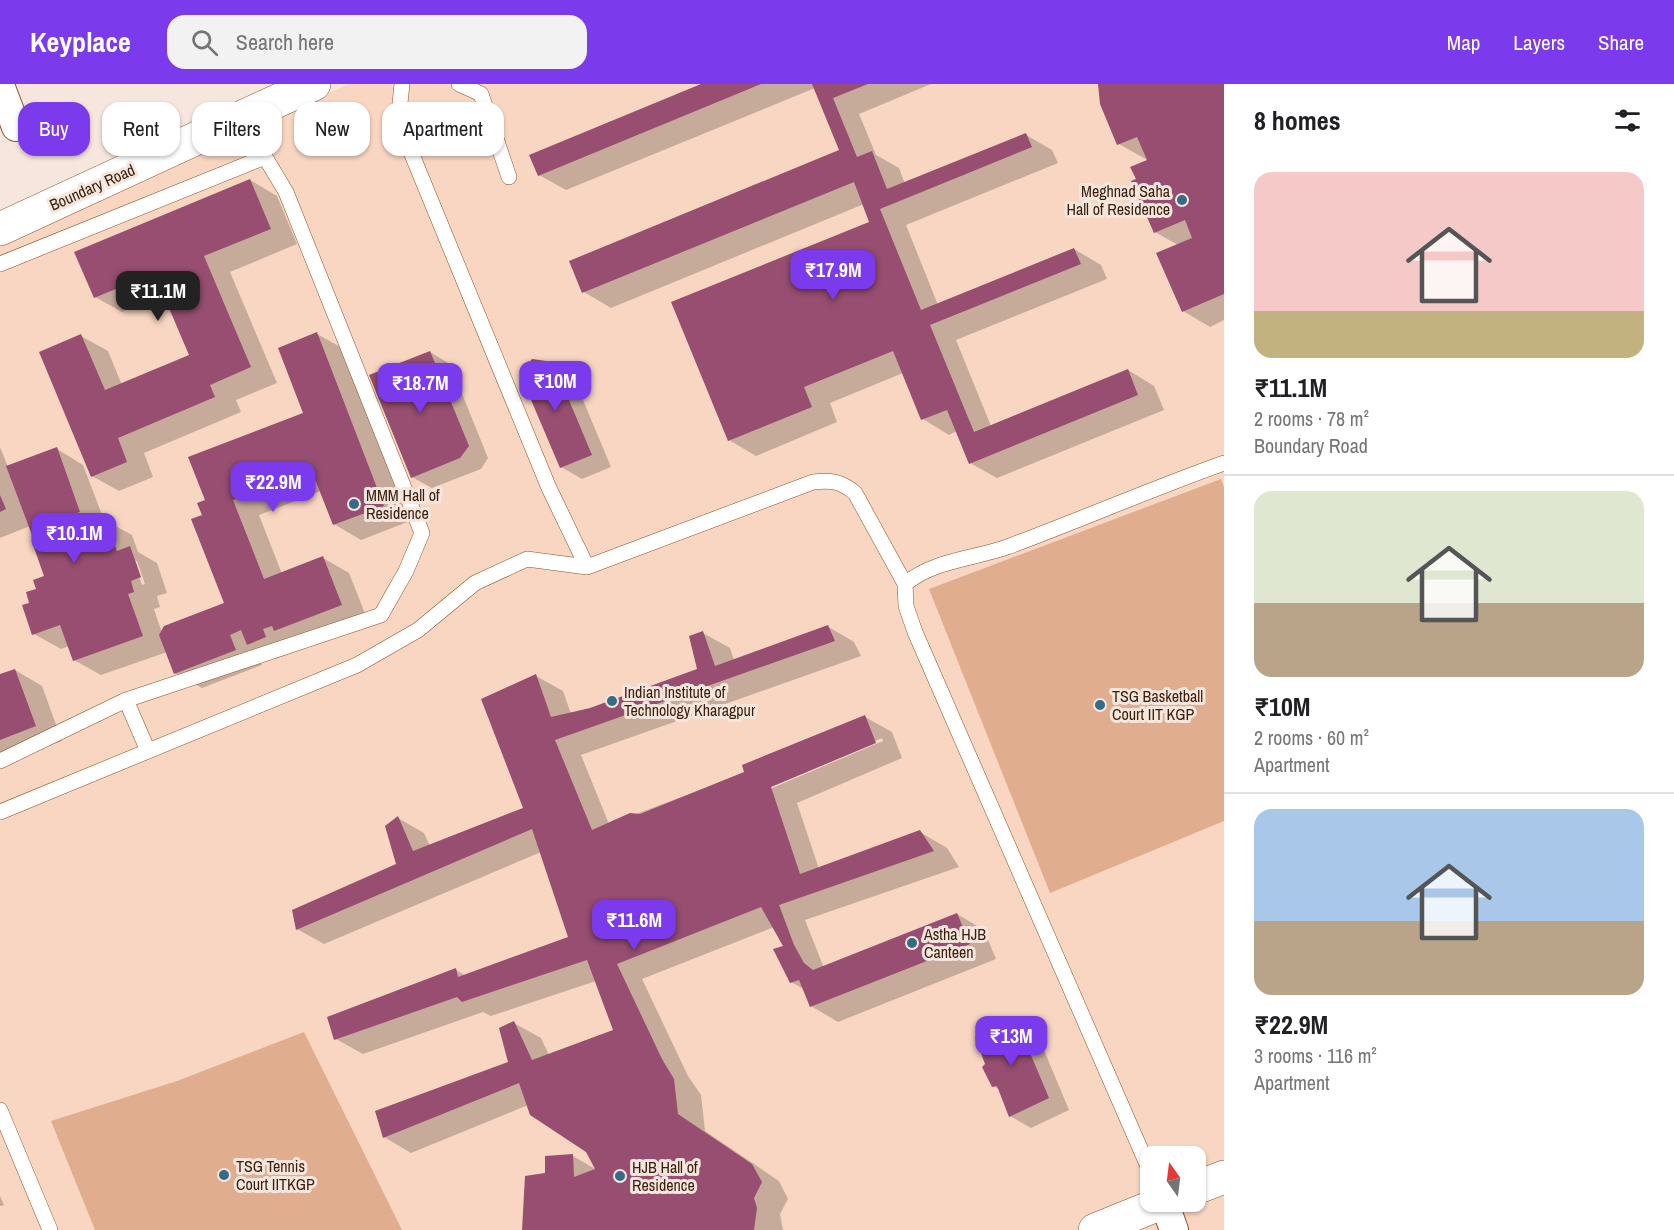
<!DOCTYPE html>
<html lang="en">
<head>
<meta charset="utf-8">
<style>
	:root { --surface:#fff; --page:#f2f2f2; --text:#202124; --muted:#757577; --line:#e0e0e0; --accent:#7c3aed }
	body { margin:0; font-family:"Archivo Narrow",sans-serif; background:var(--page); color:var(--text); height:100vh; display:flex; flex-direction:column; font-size:22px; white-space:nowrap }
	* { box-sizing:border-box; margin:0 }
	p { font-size:20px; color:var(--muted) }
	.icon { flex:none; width:33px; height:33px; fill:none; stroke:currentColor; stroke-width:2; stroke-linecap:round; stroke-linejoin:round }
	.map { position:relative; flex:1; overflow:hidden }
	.side { display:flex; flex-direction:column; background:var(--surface); width:450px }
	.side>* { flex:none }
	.guide { position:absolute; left:18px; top:18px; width:570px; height:54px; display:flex; gap:12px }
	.needle { width:39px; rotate:346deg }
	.fabs { position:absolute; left:1140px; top:1062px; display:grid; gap:12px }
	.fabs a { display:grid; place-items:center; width:66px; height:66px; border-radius:12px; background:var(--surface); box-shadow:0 2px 4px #0004; font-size:30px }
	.price { position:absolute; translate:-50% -51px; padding:0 14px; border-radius:12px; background:var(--accent); color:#fff; font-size:20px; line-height:39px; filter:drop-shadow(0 2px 3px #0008) }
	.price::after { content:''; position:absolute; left:50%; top:36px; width:18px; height:14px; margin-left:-9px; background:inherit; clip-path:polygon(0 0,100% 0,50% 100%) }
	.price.current { background:#222; color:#fff }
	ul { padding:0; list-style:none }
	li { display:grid; align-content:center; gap:12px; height:318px; padding:0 30px }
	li+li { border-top:2px solid var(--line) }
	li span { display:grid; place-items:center; height:186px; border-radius:18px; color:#555 }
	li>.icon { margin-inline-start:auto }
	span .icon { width:108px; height:108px; fill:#fffc; stroke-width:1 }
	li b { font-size:26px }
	h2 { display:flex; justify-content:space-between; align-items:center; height:72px; padding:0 30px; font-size:26px }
	.pill { padding:0 21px; border-radius:18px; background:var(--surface); box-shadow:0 2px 4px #0004; font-size:21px; line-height:54px }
	.pill.current { background:var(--accent); color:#fff }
	header { display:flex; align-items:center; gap:36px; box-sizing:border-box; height:84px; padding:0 30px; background:var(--accent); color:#fff }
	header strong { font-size:28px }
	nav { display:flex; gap:33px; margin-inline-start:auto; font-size:21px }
	.search { width:420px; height:54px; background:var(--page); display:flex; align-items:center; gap:15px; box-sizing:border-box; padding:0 21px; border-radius:18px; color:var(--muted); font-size:22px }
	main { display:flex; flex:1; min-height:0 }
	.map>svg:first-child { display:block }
</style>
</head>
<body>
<header>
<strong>Keyplace</strong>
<div class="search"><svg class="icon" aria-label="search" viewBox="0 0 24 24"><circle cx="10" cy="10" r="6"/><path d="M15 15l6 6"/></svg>Search here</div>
<nav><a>Map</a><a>Layers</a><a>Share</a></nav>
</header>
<main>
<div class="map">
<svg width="1224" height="1146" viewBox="0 0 1224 1146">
	<rect width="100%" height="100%" fill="#f6e6dd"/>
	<!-- built -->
	<path fill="#f8d6c2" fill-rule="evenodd" d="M348,0H1224V1146H0V161ZM1150,1072H1196V1118H1150Z"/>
	<!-- green -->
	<path fill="#e1ad8f" d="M1221,395L1224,403V737L1050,809L929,505Z
		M304,948L402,1146H95L51,1037L177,997Z"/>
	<!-- shadow -->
	<path fill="#0003" fill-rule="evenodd" d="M705,0H931L859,30L876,71L899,84L905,100L1026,51L1052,66L1058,79L906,141L938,221L1074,165L1101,181L1107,195L956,256L991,342L1128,286L1154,302L1164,326L997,394L970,379L957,347L949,351L923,335L903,289L830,319L837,338L756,372L729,356L871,138L864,120L611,224L584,208L841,67L815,4L566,106L539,91Z
		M1099,0H1224V236L1210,243L1183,227L1178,161L1155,148L1138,96L1149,77L1119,60Z
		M250,96L277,112L297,160L230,188L277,299L236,316L241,328L144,369L153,393L119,407L92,392L81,252L108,267L122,301L191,272L165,210L122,228L95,213Z
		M317,250L344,265L410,437L361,456L334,440L321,407L259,431L282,490L323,474L349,489L368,537L289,560L292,569L275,575L256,566L262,581L202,604L175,589L167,568L101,591L74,576L69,562L61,565L34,550L31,520L46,493L42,455L33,450L30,442L0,454V363L8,383L57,365L83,381L104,436L132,451L138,468L157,479L167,509L157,512L160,523L154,525L162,549L226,519L204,432L207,417L305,329ZM134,477H137L145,500L142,501Z
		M430,268L450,280L488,374L481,385L432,404L412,393Z
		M552,280L573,292L611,383L582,395L561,383Z
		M827,542L854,558L861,572L581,671L609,740L746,689L865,633L892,648L902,674L797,719L819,785L920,748L947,764L959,783L805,836L824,884L957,830L984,846L996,875L838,938L811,922L804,905L791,898L785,863L774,843L642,895L688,992L701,1011L705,1047L779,1097L788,1115L780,1130L783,1146H524L547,1090L573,1072L597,1086L587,1067L528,1021L411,1069L384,1053L510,978L514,939L541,954L549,971L615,947L596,897L491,932L483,928L363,970L336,955L456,886L466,892L570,854L541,768L324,860L297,845L398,781V734L424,749L430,762L525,725L536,592L563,607L571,630L591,626L698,586L703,549L730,564L734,576ZM882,654L883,657L770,705V702Z
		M15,586L42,602L62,657L0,680V592Z
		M1015,935L1036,947L1069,1026L1031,1044L1010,1032L1000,1006L993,1002Z
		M0,1112L4,1121L0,1122Z"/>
	<!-- building -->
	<path fill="#974e71" d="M701,0H761L538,92L529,71Z
		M812,0H868L833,14L857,73L872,67L887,105L1026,49L1032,63L880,125L921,226L1074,164L1081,180L930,241L974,348L1128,285L1138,311L969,380L947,326L921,336L893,267L804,303L812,323L728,357L671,218L869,138L854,98L582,209L569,177L839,66Z
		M1098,0H1224V210L1182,228L1156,169L1192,154L1185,136L1154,149L1131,97L1136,95L1130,83L1147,76L1137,53L1117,61L1100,20Z
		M250,95L271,145L204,172L251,283L210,301L215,313L118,354L127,378L91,393L39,268L81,250L105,306L189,271L154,189L94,214L74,168Z
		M317,248L384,422L333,441L311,385L233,416L264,495L323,472L342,521L274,547L272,542L263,545L266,553L247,561L241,546L230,551L236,566L174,590L159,551L164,542L224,519L191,435L202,431L197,419L205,416L188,373L303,329L278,264Z
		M430,267L469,362L460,374L411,394L369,291Z
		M532,275L553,278L592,371L560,384L520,290Z
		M57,363L80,428L56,436L61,449L75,442L105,434L117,467L130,462L141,493L131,497L134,508L128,510L143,552L73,577L60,541L32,551L22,521L29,519L26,508L36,505L33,496L44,492L32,458L47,452L45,446L32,451L6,382Z
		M0,411L6,425L0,428Z
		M828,541L835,557L555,656L592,746L630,729L640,730L744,688L742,681L865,631L876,659L771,703L800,790L920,746L934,767L779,821L794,861L804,879L813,886L957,829L970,860L810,923L799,896L790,899L773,865L783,862L761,823L617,880L662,975L674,995L678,1030L752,1080L762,1098L754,1114L757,1124L754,1146H522L525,1092L545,1089V1072L573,1070L574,1093L595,1085L586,1068L530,1031L519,999L383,1054L375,1027L508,978L499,944L514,937L532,976L613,946L587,876L462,918L457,913L334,956L327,933L456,884L458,893L568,853L532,745L296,846L292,826L396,780L385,742L398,732L413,767L523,724L481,615L536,590L551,633L590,624L697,585L689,552L703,547L715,582Z
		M15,585L36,642L0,656V590Z
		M1015,933L1049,1014L1009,1033L997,1002L992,1003L982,983L985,980L975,953Z"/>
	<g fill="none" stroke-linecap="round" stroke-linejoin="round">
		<!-- lane casing -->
		<g stroke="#935023" stroke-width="16">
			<path id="lane" d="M402,0L399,29L406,56L549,404L587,483
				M459,0L481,10L509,93
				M0,180L265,73L286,108L422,449L406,487L381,531L126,616L0,677
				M126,616L148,667
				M0,728L357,581L418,546L475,499L527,475L587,483L813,398C831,396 841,397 855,409L905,500
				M0,1026L50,1146
				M1150,1087L915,548L906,522L905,500C934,476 973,475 1007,463C1080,436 1151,405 1224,379"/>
		</g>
		<!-- street casing -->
		<g stroke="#935023" stroke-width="30">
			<path id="street" d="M0,1L16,43
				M1164,1118L1174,1146"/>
		</g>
		<!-- secondary casing -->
		<g stroke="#935023" stroke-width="34">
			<path id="secondary" d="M1196,1104L1224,1093
				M1095,1146L1164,1118"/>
		</g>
		<!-- primary casing -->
		<g stroke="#935023" stroke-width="34">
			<path id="primary" d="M0,145L314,0"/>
		</g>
		<!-- lane -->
		<use href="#lane" stroke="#fff" stroke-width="15"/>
		<!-- street -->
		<use href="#street" stroke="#fff" stroke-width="28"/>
		<!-- secondary -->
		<use href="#secondary" stroke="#fff" stroke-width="33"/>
		<!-- primary -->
		<use href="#primary" stroke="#fff" stroke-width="33"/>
	</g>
	<!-- markers -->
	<g fill="#346b86" stroke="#f6e6dd" stroke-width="2">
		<circle cx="1182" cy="116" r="6"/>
		<circle cx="354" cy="420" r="6"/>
		<circle cx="612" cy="617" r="6"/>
		<circle cx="1100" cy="621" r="6"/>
		<circle cx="912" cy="859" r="6"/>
		<circle cx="224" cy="1091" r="6"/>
		<circle cx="620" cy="1092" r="6"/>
	</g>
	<g text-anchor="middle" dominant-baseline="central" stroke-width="6" stroke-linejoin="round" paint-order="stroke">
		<!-- street labels -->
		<g font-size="16" fill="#3a1e0b" stroke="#f6e6dd">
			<text transform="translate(92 103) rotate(-24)">Boundary Road</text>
		</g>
		<!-- poi labels -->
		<g font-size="16" fill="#3a1e0b" stroke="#f6e6dd" text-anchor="start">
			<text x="1170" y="107" text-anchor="end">Meghnad Saha<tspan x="1170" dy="18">Hall of Residence</tspan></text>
			<text x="366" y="411">MMM Hall of<tspan x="366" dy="18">Residence</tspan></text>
			<text x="624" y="608">Indian Institute of<tspan x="624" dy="18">Technology Kharagpur</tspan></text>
			<text x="1112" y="612">TSG Basketball<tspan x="1112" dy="18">Court IIT KGP</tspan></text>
			<text x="924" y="850">Astha HJB<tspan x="924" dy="18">Canteen</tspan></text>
			<text x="236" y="1082">TSG Tennis<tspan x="236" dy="18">Court IITKGP</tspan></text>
			<text x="632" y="1083">HJB Hall of<tspan x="632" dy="18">Residence</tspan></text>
		</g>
	</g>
</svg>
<div class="fabs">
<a><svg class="needle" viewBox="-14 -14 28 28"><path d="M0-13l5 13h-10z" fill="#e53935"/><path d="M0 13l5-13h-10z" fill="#757577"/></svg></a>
</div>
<b class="price" style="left:833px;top:217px">₹17.9M</b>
<b class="price current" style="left:158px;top:238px">₹11.1M</b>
<b class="price" style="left:555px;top:328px">₹10M</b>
<b class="price" style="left:420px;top:330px">₹18.7M</b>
<b class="price" style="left:273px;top:429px">₹22.9M</b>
<b class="price" style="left:74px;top:480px">₹10.1M</b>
<b class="price" style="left:634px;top:867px">₹11.6M</b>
<b class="price" style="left:1011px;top:983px">₹13M</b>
<div class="guide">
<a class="pill current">Buy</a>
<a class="pill">Rent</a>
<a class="pill">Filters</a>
<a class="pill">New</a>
<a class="pill">Apartment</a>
</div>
</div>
<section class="side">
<h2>8 homes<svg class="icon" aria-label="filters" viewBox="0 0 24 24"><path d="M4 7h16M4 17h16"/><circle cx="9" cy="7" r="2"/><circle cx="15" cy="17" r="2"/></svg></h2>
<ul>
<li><span style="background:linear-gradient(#f6c9c9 75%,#c2b280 0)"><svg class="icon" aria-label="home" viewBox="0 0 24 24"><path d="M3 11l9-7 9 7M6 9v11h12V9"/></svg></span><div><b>₹11.1M</b><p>2 rooms · 78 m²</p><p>Boundary Road</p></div></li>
<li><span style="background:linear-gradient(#dfe7d0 60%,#b9a48a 0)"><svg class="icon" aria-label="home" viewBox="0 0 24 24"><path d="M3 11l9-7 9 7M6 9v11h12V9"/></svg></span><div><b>₹10M</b><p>2 rooms · 60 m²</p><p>Apartment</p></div></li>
<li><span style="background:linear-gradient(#a9c7e8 60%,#b9a48a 0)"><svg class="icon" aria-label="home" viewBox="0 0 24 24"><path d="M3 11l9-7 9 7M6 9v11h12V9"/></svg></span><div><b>₹22.9M</b><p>3 rooms · 116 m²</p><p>Apartment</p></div></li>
</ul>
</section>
</main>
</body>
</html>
